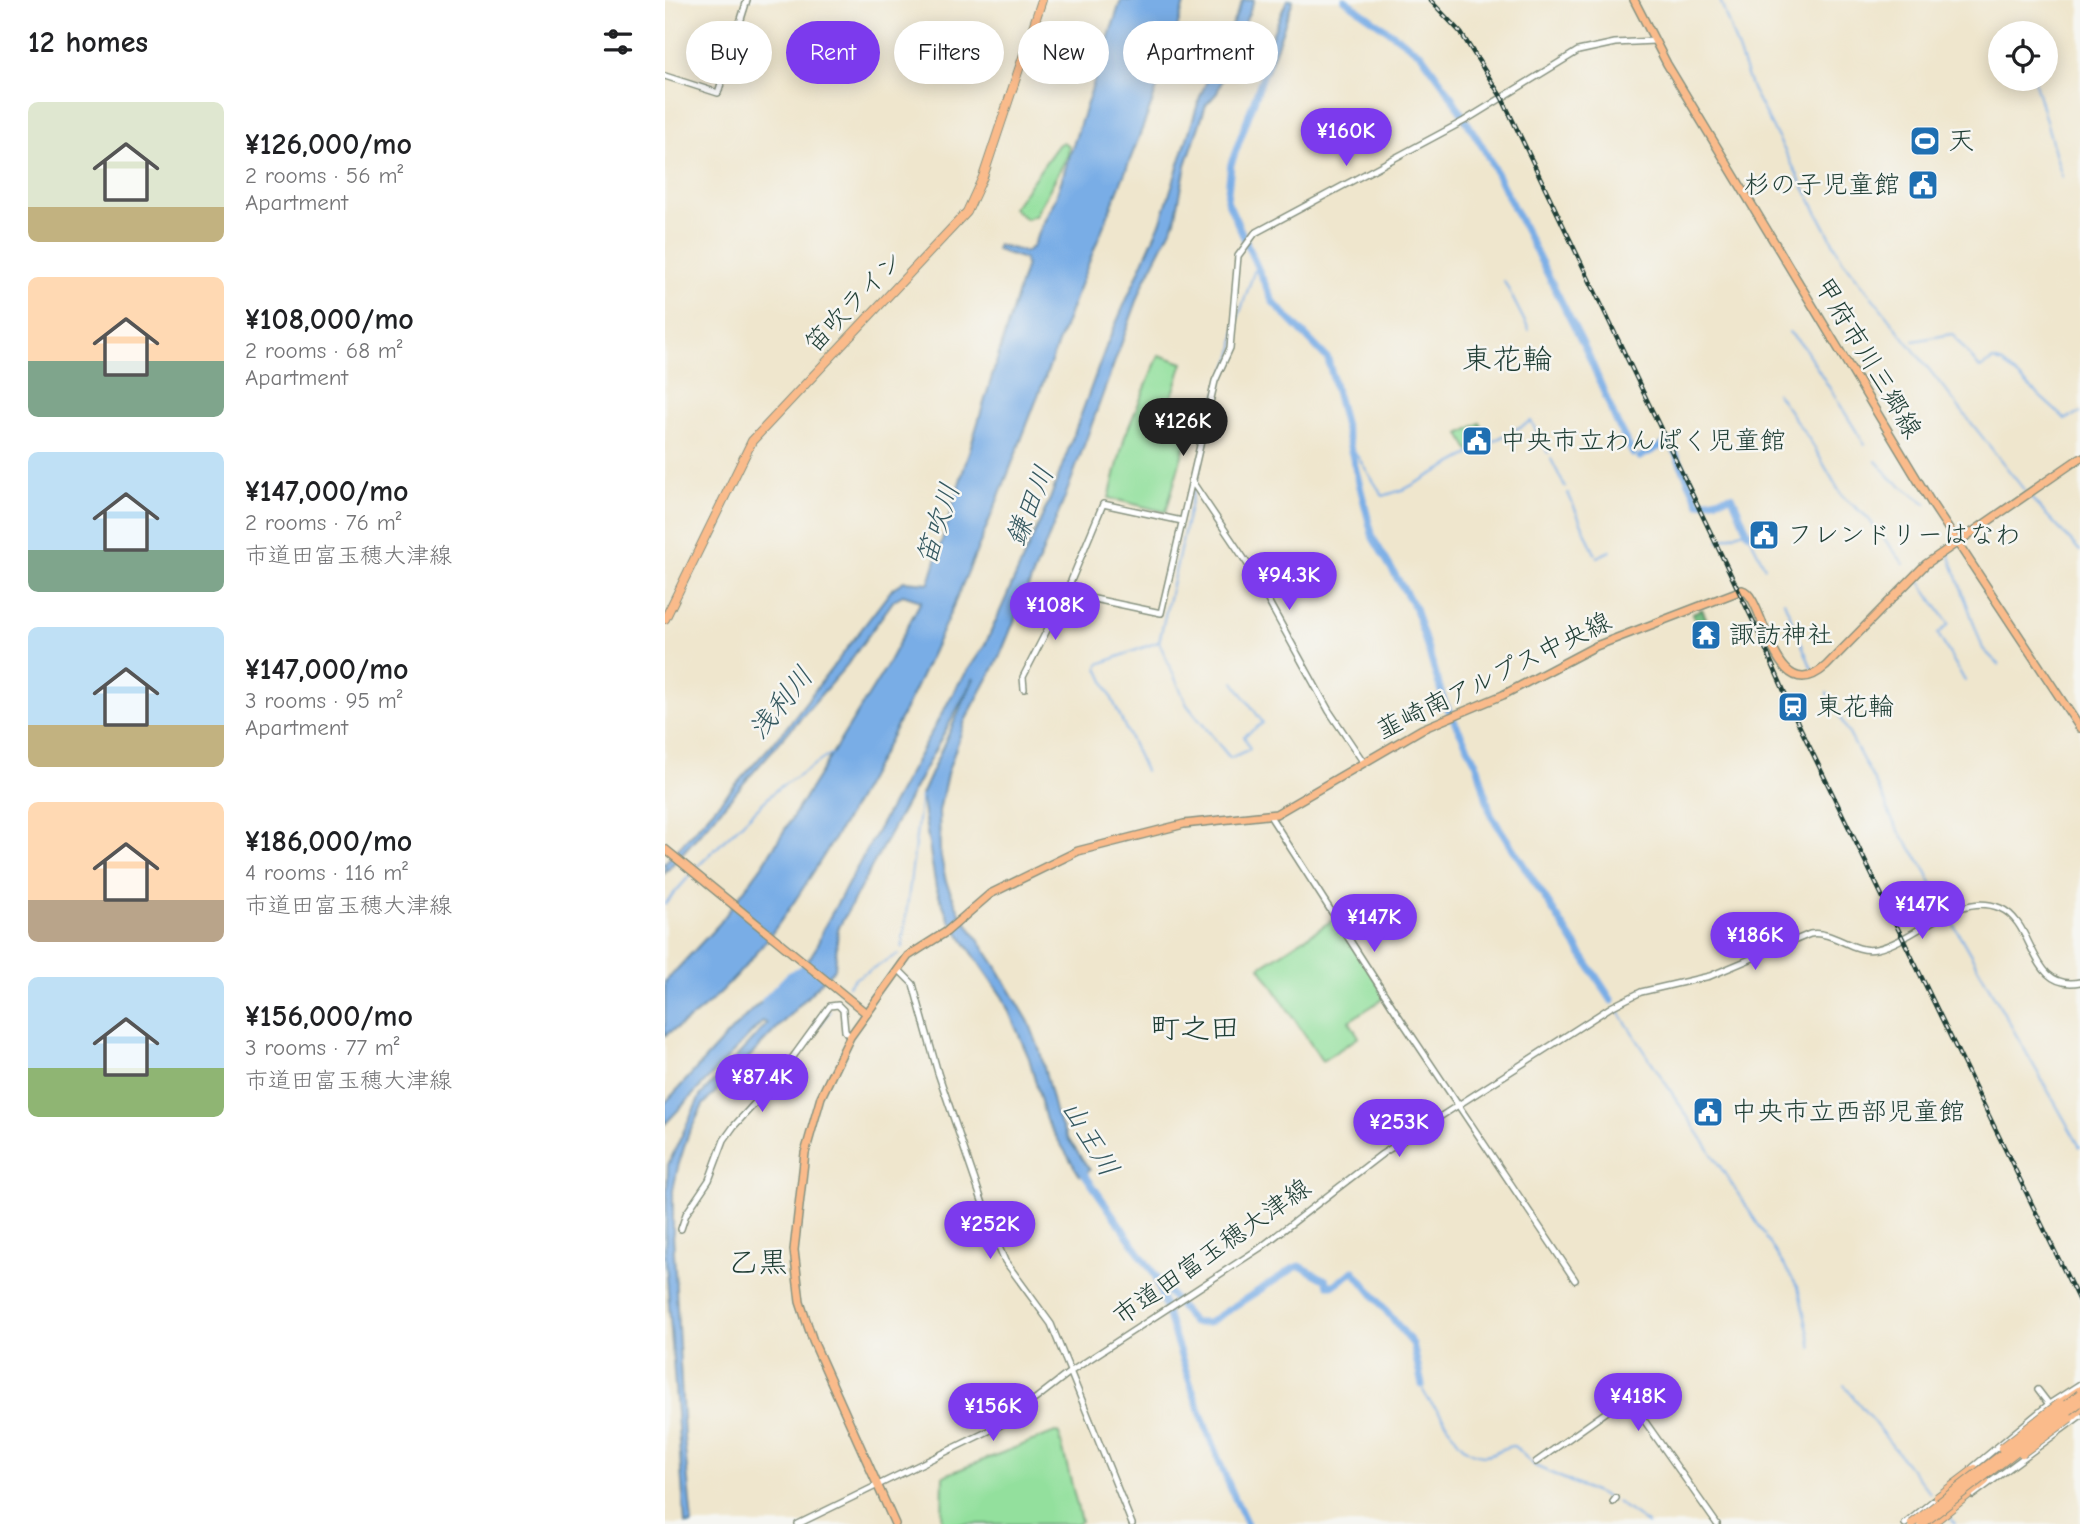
<!DOCTYPE html>
<html lang="en">
<head>
<meta charset="utf-8">
<style>
	:root { --surface:#fff; --page:#f2f2f2; --text:#202124; --muted:#757577; --accent:#7c3aed }
	body { margin:0; font-family:"Comic Neue","Klee One",sans-serif; background:var(--page); color:var(--text); height:100vh; display:flex; flex-direction:column; font-size:26px; white-space:nowrap }
	* { box-sizing:border-box; margin:0 }
	p { font-size:23px; color:var(--muted) }
	.icon { flex:none; width:38px; height:38px; fill:none; stroke:currentColor; stroke-width:2; stroke-linecap:round; stroke-linejoin:round }
	.map { position:relative; flex:1; overflow:hidden }
	.drawer { display:flex; flex-direction:column; background:var(--surface); width:665px }
	.drawer>* { flex:none }
	.hud { position:absolute; left:21px; top:21px; width:665px; height:63px; display:flex; gap:14px }
	.controls { position:absolute; left:1323px; top:21px; display:grid; gap:14px }
	.controls a { display:grid; place-items:center; width:70px; height:70px; border-radius:50%; background:var(--surface); box-shadow:0 4px 18px #0003; font-size:35px }
	.price { position:absolute; translate:-50% -60px; padding:0 16px; border-radius:24px; background:var(--accent); color:#fff; font-size:23px; line-height:46px; filter:drop-shadow(0 2px 4px #0008) }
	.price::after { content:''; position:absolute; left:50%; top:42px; width:21px; height:16px; margin-left:-10px; background:inherit; clip-path:polygon(0 0,100% 0,50% 100%) }
	.price.on { background:#222; color:#fff }
	ul { padding:0; list-style:none }
	li { display:flex; align-items:center; gap:21px; height:175px; padding:0 28px }
	li span { display:grid; place-items:center; flex:none; width:196px; height:140px; border-radius:10px; color:#555 }
	li>.icon { margin-inline-start:auto }
	span .icon { width:84px; height:84px; fill:#fffc; stroke-width:1 }
	li b { font-size:30px }
	h2 { display:flex; justify-content:space-between; align-items:center; height:84px; padding:0 28px; font-size:30px }
	.pill { padding:0 24px; border-radius:32px; background:var(--surface); box-shadow:0 4px 18px #0003; font-size:24px; line-height:63px }
	.pill.on { background:var(--accent); color:#fff }
	main { display:flex; flex:1; min-height:0 }
	.map>svg:first-child { display:block }
</style>
</head>
<body>
<main>
<section class="drawer">
<h2>12 homes<svg class="icon" aria-label="filters" viewBox="0 0 24 24"><path d="M4 7h16M4 17h16"/><circle cx="9" cy="7" r="2"/><circle cx="15" cy="17" r="2"/></svg></h2>
<ul>
<li><span style="background:linear-gradient(#dfe7d0 75%,#c2b280 0)"><svg class="icon" aria-label="home" viewBox="0 0 24 24"><path d="M3 11l9-7 9 7M6 9v11h12V9"/></svg></span><div><b>¥126,000/mo</b><p>2 rooms · 56 m²</p><p>Apartment</p></div></li>
<li><span style="background:linear-gradient(#ffd9b3 60%,#7fa58c 0)"><svg class="icon" aria-label="home" viewBox="0 0 24 24"><path d="M3 11l9-7 9 7M6 9v11h12V9"/></svg></span><div><b>¥108,000/mo</b><p>2 rooms · 68 m²</p><p>Apartment</p></div></li>
<li><span style="background:linear-gradient(#bfe0f5 70%,#7fa58c 0)"><svg class="icon" aria-label="home" viewBox="0 0 24 24"><path d="M3 11l9-7 9 7M6 9v11h12V9"/></svg></span><div><b>¥147,000/mo</b><p>2 rooms · 76 m²</p><p>市道田富玉穂大津線</p></div></li>
<li><span style="background:linear-gradient(#bfe0f5 70%,#c2b280 0)"><svg class="icon" aria-label="home" viewBox="0 0 24 24"><path d="M3 11l9-7 9 7M6 9v11h12V9"/></svg></span><div><b>¥147,000/mo</b><p>3 rooms · 95 m²</p><p>Apartment</p></div></li>
<li><span style="background:linear-gradient(#ffd9b3 70%,#b9a48a 0)"><svg class="icon" aria-label="home" viewBox="0 0 24 24"><path d="M3 11l9-7 9 7M6 9v11h12V9"/></svg></span><div><b>¥186,000/mo</b><p>4 rooms · 116 m²</p><p>市道田富玉穂大津線</p></div></li>
<li><span style="background:linear-gradient(#bfe0f5 65%,#8fb573 0)"><svg class="icon" aria-label="home" viewBox="0 0 24 24"><path d="M3 11l9-7 9 7M6 9v11h12V9"/></svg></span><div><b>¥156,000/mo</b><p>3 rooms · 77 m²</p><p>市道田富玉穂大津線</p></div></li>
</ul>
</section>
<div class="map">
<svg width="1415" height="1524" viewBox="0 0 1415 1524">
	<rect width="100%" height="100%" fill="#f6f6f2"/>
	<filter id="ink" filterUnits="userSpaceOnUse"><feTurbulence type="fractalNoise" baseFrequency=".0143" numOctaves="2"/><feDisplacementMap in="SourceGraphic" scale="14" xChannelSelector="R" yChannelSelector="G"/><feConvolveMatrix kernelMatrix="1 2 1 2 8 2 1 2 1" color-interpolation-filters="sRGB"/></filter>
	<filter id="wash" filterUnits="userSpaceOnUse"><feTurbulence type="fractalNoise" baseFrequency=".00686" numOctaves="4" result="noise"/><feDisplacementMap in="SourceGraphic" scale="28" xChannelSelector="R" yChannelSelector="G"/><feGaussianBlur stdDeviation="1.57" result="paint"/><feColorMatrix in="noise" values="0 0 0 0 0 0 0 0 0 0 0 0 0 0 0 0 0 1.4 0 .05"/><feComposite in="paint" operator="in"/></filter>
	<g filter="url(#wash)">
		<rect width="100%" height="100%" fill="#efe6cd"/>
		<!-- green -->
		<path fill="#93e09d" stroke="#598e68" stroke-width="2" d="M398,142L404,146L403,155L370,216L361,219L348,208L393,145Z
			M494,355L518,363L503,409L528,416L501,512L444,498L460,436Z
			M815,423L825,442L805,452L795,434Z
			M671,918L721,997L684,1021L694,1037L657,1061L595,967Z
			M390,1432L394,1434L416,1521L411,1524H277L278,1476Z"/>
		<!-- forest -->
		<path fill="#76be84" stroke="#4a7e5c" stroke-width="2" d="M1037,609L1049,636L1037,640L1027,613Z"/>
		<!-- water -->
		<path fill="#79ade6" stroke="#4c758d" stroke-width="2" d="M456,0H520C493,101 449,196 412,293C337,491 264,692 149,871C113,929 60,1002 0,1035V982L54,924L99,863L221,667L256,601L238,595L229,600L182,665L0,873V863L118,732L228,588L239,581L264,583L361,265L359,259L331,250L333,245L361,252L367,247L391,197Z
			M578,0H589L552,93L541,105L521,165L510,221L479,282L399,500L334,658L300,721L282,774L274,811L275,852L281,882L294,911L331,966L364,1022L375,1051L391,1115L402,1137L425,1170L415,1176L381,1120L364,1058L338,998L284,919L271,888L256,795L309,678L173,929L170,968L38,1105L23,1135L13,1167L8,1190V1234L19,1437L27,1524H20L0,1249L3,1165L35,1096L102,1024L98,1021L0,1124V1103C29,1072 56,1040 86,1011C114,984 147,971 157,931L292,686L320,645L385,499L442,344L496,221L536,94Z
			M622,0H628L603,72L594,66Z"/>
		<g fill="none" stroke-linecap="round" stroke-linejoin="round">
			<!-- stream -->
			<path stroke="#79ade6" stroke-width="2" d="M1055,0L1087,89L1177,259L1360,491
				M1355,25L1357,33
				M1369,79L1397,177
				M839,281L864,330
				M1124,332L1139,347L1200,445
				M1249,341L1287,334L1315,368L1328,360L1338,363L1400,419L1415,413
				M1111,392L1146,442L1177,496L1202,517L1239,564
				M684,443L718,496L740,489L866,421L883,453
				M886,459L900,487
				M1211,461L1227,479L1262,504
				M531,484L550,399L568,353L572,321L591,266
				M529,489L494,642L522,705L565,758L585,749L579,736L598,723L569,682
				M903,493L930,554
				M1365,497L1415,551
				M1053,541L1079,531L1083,533L1100,567
				M1284,554L1318,649L1334,665
				M932,557L945,551
				M1255,582L1284,624L1273,634L1300,681
				M1119,601L1147,669
				M1162,693L1220,801C1229,835 1259,857 1269,890L1415,1147
				M480,771L433,668L434,664L493,642
				M30,869L112,789L166,754
				M0,904L27,873
				M237,948L256,796
				M183,986L189,979L233,954
				M952,1009L1100,1235
				M156,1024L165,1011
				M1101,1238L1133,1287L1147,1348
				M1179,1385L1265,1493
				M758,1390C762,1400 768,1404 774,1412C788,1429 792,1453 819,1455C831,1455 837,1446 849,1446L870,1466L947,1500
				M952,1502L983,1524
				M1285,1517L1290,1524"/>
			<!-- river -->
			<path stroke="#79ade6" stroke-width="7" d="M680,0L756,54L781,88L820,151L923,354L952,423L968,454
				M603,62L566,164L562,200L608,302L663,359L708,538L750,608L779,701L813,767L826,815L947,1001
				M975,457L1005,441L1034,503L1067,496L1083,533
				M100,1001L125,975L142,966
				M414,1166L489,1274L528,1323H543L629,1268L635,1266L661,1280L663,1285H669L689,1271L748,1344L757,1385
				M490,1276C517,1360 543,1444 582,1524"/>
		</g>
	</g>
	<g filter="url(#ink)">
		<g fill="none" stroke-linecap="round" stroke-linejoin="round">
			<!-- minor casing -->
			<g stroke="#879280" stroke-width="8">
				<path id="minor" d="M0,76L53,93L82,0
					M526,480L584,566L664,711L699,763
					M401,593L496,613L550,381L565,348L573,256L590,233L799,121L913,51L950,43L989,41
					M359,689L358,677L401,593L438,504L517,521
					M605,816L731,1012L910,1280
					M233,969L248,984L273,1073L328,1233L340,1261L386,1324L467,1524
					M16,1229L21,1214L44,1180L59,1140L69,1126L112,1079L165,1006L173,1005L178,1010L180,1031L185,1037
					M1373,1390L1386,1407
					M871,1462L954,1403H967L1052,1524
					M1307,1468L1384,1404L1415,1384
					M1308,1495L1415,1416
					M948,1502L951,1498
					M133,1524L338,1424L405,1372L595,1248L717,1154L946,1007L976,992L1045,976L1145,934C1169,930 1188,954 1211,949C1251,941 1292,890 1335,908C1371,923 1364,992 1415,982
					M1240,1524L1275,1495"/>
			</g>
			<!-- major casing -->
			<g stroke="#879280" stroke-width="10">
				<path id="major" d="M969,0L1002,64L1267,504L1415,728
					M0,849L201,1013
					M230,1524L148,1341L135,1302L129,1250L140,1153L156,1097L185,1037L243,956L281,932L325,894L413,851L519,824L611,814L757,729L838,695L931,646L1077,590C1100,594 1107,713 1161,666L1261,564L1415,458"/>
			</g>
			<!-- highway casing -->
			<g stroke="#879280" stroke-width="10">
				<path id="highway" d="M0,619L87,441L302,212L318,177L377,0
					M1395,1403L1415,1390
					M1405,1418L1415,1409
					M1273,1497L1310,1469
					M1266,1524L1320,1481"/>
			</g>
			<!-- minor -->
			<use href="#minor" stroke="#fff" stroke-width="5"/>
			<!-- major -->
			<use href="#major" stroke="#fabb8b" stroke-width="7"/>
			<!-- highway -->
			<use href="#highway" stroke="#fabb8b" stroke-width="8"/>
			<!-- rail casing -->
			<g stroke="#1f3d34" stroke-width="4.5">
				<path id="rail" d="M765,0L796,33L837,98L1090,625L1133,723L1415,1303"/>
			</g>
			<!-- rail -->
			<use href="#rail" stroke="#f6f6f2" stroke-width="2" stroke-dasharray="5" stroke-linecap="butt"/>
			<!-- highway-bridge casing -->
			<g stroke="#879280" stroke-width="10" stroke-linecap="butt">
				<path id="highway-bridge" d="M1337,1448L1395,1403
					M1357,1453L1405,1418
					M1247,1524L1415,1394
					M1257,1524L1415,1402"/>
			</g>
			<!-- highway-bridge -->
			<use href="#highway-bridge" stroke="#fabb8b" stroke-width="8"/>
		</g>
	</g>
	<!-- icons -->
	<defs>
		<g id="stadium-square" transform="scale(1.575)"><rect x="-9" y="-9" width="18" height="18" rx="4" fill="#1f6fb2" stroke="#f6f6f2"/><path d="M0-5a6.5 5 0 1 0 0 10a6.5 5 0 1 0 0-10ZM-3.5-1.8h7v3.6h-7Z" fill="#fff"/></g>
		<g id="civic-square" transform="scale(1.575)"><rect x="-9" y="-9" width="18" height="18" rx="4" fill="#1f6fb2" stroke="#f6f6f2"/><path d="M-.6-6.5H3V-4.5H.6V-3L4-1V1h2V6H-6V1h2V-1L-.6-3ZM-1.2 2.5V6h2.4V2.5Z" fill="#fff"/></g>
		<g id="temple-square" transform="scale(1.575)"><rect x="-9" y="-9" width="18" height="18" rx="4" fill="#1f6fb2" stroke="#f6f6f2"/><path d="M0-6L5-2H3V0L6.5 2.5H4V6H1.5V3h-3V6H-4V2.5H-6.5L-3 0V-2H-5Z" fill="#fff"/></g>
		<g id="station-square" transform="scale(1.575)"><rect x="-9" y="-9" width="18" height="18" rx="4" fill="#1f6fb2" stroke="#f6f6f2"/><path d="M-3-6H3Q5-6 5-4V2Q5 4 3 4L4.5 6H3L1.5 4h-3L-3 6H-4.5L-3 4Q-5 4-5 2V-4Q-5-6-3-6ZM-3.5-4v3h7v-3ZM-3.5 1v1.5H-2V1ZM2 1v1.5H3.5V1Z" fill="#fff"/></g>
	</defs>
	<g fill-rule="evenodd">
		<use href="#stadium-square" x="1260" y="141"/>
		<use href="#civic-square" x="1258" y="185"/>
		<use href="#civic-square" x="812" y="441"/>
		<use href="#civic-square" x="1099" y="535"/>
		<use href="#temple-square" x="1041" y="635"/>
		<use href="#station-square" x="1128" y="707"/>
		<use href="#civic-square" x="1043" y="1112"/>
	</g>
	<g text-anchor="middle" dominant-baseline="central" stroke-width="5" stroke-linejoin="round" paint-order="stroke">
		<!-- poi labels -->
		<g font-size="26" fill="#1f3d34" stroke="#f6f6f2" text-anchor="start">
			<text x="1283" y="141">天</text>
			<text x="1235" y="185" text-anchor="end">杉の子児童館</text>
			<text x="835" y="441">中央市立わんぱく児童館</text>
			<text x="1122" y="535">フレンドリーはなわ</text>
			<text x="1064" y="635">諏訪神社</text>
			<text x="1151" y="707">東花輪</text>
			<text x="1066" y="1112">中央市立西部児童館</text>
		</g>
		<!-- street labels -->
		<g font-size="26" fill="#1f3d34" stroke="#f6f6f2">
			<text transform="translate(189 302) rotate(-46)">笛吹ライン</text>
			<text transform="translate(1203 358) rotate(59)">甲府市川三郷線</text>
			<text transform="translate(829 676) rotate(-26)">韮崎南アルプス中央線</text>
			<text transform="translate(547 1252) rotate(-35)">市道田富玉穂大津線</text>
		</g>
		<!-- water labels -->
		<g font-size="28" font-style="italic" fill="#365960" stroke="#f6f6f2">
			<text transform="translate(365 506) rotate(-68)">鎌田川</text>
			<text transform="translate(273 524) rotate(-72)">笛吹川</text>
			<text transform="translate(116 703) rotate(-51)">浅利川</text>
			<text transform="translate(425 1138) rotate(59)">山王川</text>
		</g>
		<!-- quarter labels -->
		<g font-size="30" fill="#1f3d34" stroke="#f6f6f2">
			<text x="842" y="359">東花輪</text>
			<text x="530" y="1028">町之田</text>
			<text x="93" y="1262">乙黒</text>
		</g>
	</g>
</svg>
<div class="controls">
<a><svg class="icon" aria-label="locate" viewBox="0 0 24 24"><circle cx="12" cy="12" r="6"/><path d="M12 2v4M12 18v4M2 12h4M18 12h4"/></svg></a>
</div>
<b class="price" style="left:681px;top:168px">¥160K</b>
<b class="price on" style="left:518px;top:458px">¥126K</b>
<b class="price" style="left:624px;top:612px">¥94.3K</b>
<b class="price" style="left:390px;top:642px">¥108K</b>
<b class="price" style="left:1257px;top:941px">¥147K</b>
<b class="price" style="left:709px;top:954px">¥147K</b>
<b class="price" style="left:1090px;top:972px">¥186K</b>
<b class="price" style="left:97px;top:1114px">¥87.4K</b>
<b class="price" style="left:734px;top:1159px">¥253K</b>
<b class="price" style="left:325px;top:1261px">¥252K</b>
<b class="price" style="left:973px;top:1433px">¥418K</b>
<b class="price" style="left:328px;top:1443px">¥156K</b>
<div class="hud">
<a class="pill">Buy</a>
<a class="pill on">Rent</a>
<a class="pill">Filters</a>
<a class="pill">New</a>
<a class="pill">Apartment</a>
</div>
</div>
</main>
</body>
</html>
